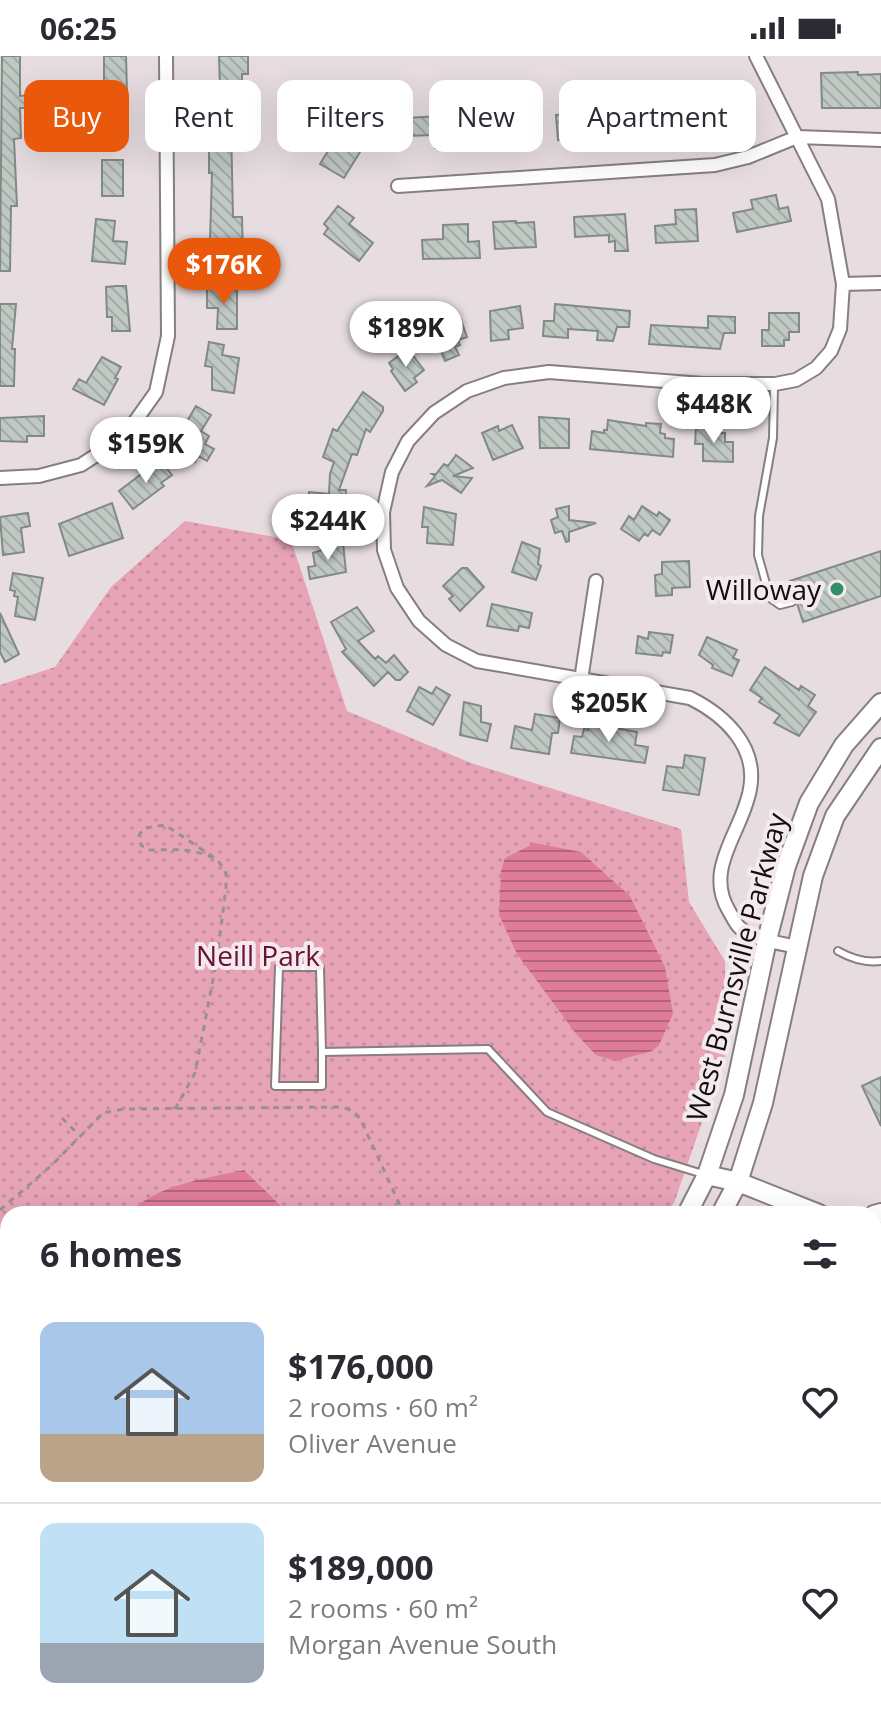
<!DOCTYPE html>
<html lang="en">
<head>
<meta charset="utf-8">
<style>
	:root { --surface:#fff; --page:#f7f7f7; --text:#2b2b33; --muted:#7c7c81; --line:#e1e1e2; --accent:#ea580c }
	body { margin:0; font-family:"Open Sans",sans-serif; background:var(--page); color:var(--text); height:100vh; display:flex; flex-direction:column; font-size:30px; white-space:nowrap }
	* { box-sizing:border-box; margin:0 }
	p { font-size:26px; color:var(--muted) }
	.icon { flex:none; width:44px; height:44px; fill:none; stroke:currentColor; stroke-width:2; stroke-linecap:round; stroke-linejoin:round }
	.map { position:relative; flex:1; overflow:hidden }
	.side { position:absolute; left:0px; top:1150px; width:882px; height:512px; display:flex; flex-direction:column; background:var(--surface); border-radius:24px 24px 0 0; box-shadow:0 8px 32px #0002 }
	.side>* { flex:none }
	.guide { position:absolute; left:24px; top:24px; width:834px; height:72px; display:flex; gap:16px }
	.price { position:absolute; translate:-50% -68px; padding:0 18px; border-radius:28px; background:#fff; color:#222; font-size:26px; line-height:52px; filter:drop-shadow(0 2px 4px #0008) }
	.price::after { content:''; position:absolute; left:50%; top:48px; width:24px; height:18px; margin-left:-12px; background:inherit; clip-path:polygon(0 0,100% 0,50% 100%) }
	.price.on { background:var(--accent); color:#fff }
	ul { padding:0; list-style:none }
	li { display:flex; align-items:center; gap:24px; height:200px; padding:0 40px }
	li+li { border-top:2px solid var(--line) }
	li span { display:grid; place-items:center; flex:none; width:224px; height:160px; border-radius:16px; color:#555 }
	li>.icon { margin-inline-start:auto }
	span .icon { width:96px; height:96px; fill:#fffc; stroke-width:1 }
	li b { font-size:34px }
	h2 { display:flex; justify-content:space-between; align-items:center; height:96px; padding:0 40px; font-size:34px }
	.chip { padding:0 28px; border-radius:16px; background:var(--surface); box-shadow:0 8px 32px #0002; font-size:28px; line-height:72px }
	.chip.on { background:var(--accent); color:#fff }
	.status { display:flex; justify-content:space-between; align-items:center; height:56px; padding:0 40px; background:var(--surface); direction:ltr }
	.status svg { height:22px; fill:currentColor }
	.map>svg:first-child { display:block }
</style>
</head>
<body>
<div class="status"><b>06:25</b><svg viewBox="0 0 49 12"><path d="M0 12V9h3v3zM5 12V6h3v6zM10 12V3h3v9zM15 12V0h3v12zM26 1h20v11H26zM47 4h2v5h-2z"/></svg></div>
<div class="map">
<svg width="881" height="1662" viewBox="0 0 881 1662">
	<defs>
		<pattern id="park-dots" width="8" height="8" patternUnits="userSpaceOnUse" patternTransform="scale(2)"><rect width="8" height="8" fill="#e7a4b6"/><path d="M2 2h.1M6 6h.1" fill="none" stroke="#c58c9b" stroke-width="1.8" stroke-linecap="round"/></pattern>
		<pattern id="water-rules" width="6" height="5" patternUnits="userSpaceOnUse" patternTransform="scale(2)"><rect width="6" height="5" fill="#df7c9a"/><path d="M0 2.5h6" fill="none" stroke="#b3647c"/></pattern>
		<pattern id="building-back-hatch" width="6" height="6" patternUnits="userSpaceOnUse" patternTransform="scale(2)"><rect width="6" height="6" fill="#c0c8c4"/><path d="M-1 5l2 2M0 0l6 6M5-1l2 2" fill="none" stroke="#a4aba7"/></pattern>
	</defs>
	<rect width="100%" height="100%" fill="#e7dde0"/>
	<!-- park -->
	<path fill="url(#park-dots)" d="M185,465L291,484L347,655L471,707L681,773L689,846L725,905V1000L674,1147L665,1158H8V1634L0,1637V629L55,611L111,531Z"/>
	<!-- water -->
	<path fill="url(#water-rules)" d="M530,786L581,796L630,840L665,911L673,958L659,989L652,995L615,1005L596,999L577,979L517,898L499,859L501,815L505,802L529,790Z
		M244,1114L282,1151L298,1158H128C158,1128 204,1123 244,1114Z"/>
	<!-- building -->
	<path fill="url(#building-back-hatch)" stroke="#828a86" stroke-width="2" d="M2,0H20V40L31,39L32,52H20L21,82L14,83L17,150H11L10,215H0Z
		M104,0H126L128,72H96L97,49H104Z
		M219,0H248V18H242V59L231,68L233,161H242L243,203L223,204L222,184H210L212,117H209V79H206L205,32H220Z
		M858,16V19L881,18V52H822L821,17Z
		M702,38L703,45L725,41L730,68L710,72L708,65L690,69L684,41Z
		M662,41L664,77L639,79L638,72H625L624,50L649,49L648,42Z
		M524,52L525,72L512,73L513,87L435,92L434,79L407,80L406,62L459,59V63L488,60V53Z
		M590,57L591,79L558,84L556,59Z
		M347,64L371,78L344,122L320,108Z
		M102,104H123V140H102Z
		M776,139L779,153L788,151L791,165L737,176L733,157L753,153L751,144Z
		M338,150L354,162L349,168L373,187L359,205L324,178L328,172L324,168Z
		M696,153L698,185L656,187L655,170L676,168L675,154Z
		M625,158L628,195H615V185L609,186V179L575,181L574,161Z
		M96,163L115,165L113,185L127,186L125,208L92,205Z
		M516,165V167L534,166L536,191L495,193L493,166Z
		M468,168V186L479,185L480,202L423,203L422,184L443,183V169Z
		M117,230H126L130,275H112V261H107L106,231Z
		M207,231H237V273H217L218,252H207Z
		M0,248H16L12,293H15L14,330H0Z
		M555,248L630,255L629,271H617L613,285L597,284L598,275L568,273V282L543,280L544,265H554Z
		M520,250L523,272L508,274L509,283L491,285L490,255Z
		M769,257H799V276H789V284H784V290H762V274H769Z
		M708,260L735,261V277H724L720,293L649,288L651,269L708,272Z
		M461,264L467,281L458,284L460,289L455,291L459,299L445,305L433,275Z
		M209,286L224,289L222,299L239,302L234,337L212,334V311L205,310Z
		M408,293L424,314L414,322L417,326L405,335L391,315L393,313L389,307Z
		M102,301L121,311L115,322L118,323L104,349L73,333L79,323L86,327Z
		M363,336L383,351V355L370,376L366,373L357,399L352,398L339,434H346L345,453H332L327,460L326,470L307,468L309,436L329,438L330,418L334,406L323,401L333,373L337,375Z
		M196,350L211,359L201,375L209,380L205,388L214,393L207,405L198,400L195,406L172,391Z
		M44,360V380H27V386L0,385V362Z
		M539,361L569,363V392H540Z
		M608,364L646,370V367L661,368L660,377L665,378V382L674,383L673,401L590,393L592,375L604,377V374H607Z
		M512,369L523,392L493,404L482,377L498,370L499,375Z
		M696,370L720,371V377H725V386H733V406L703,405V388H695Z
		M456,399L473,412L453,420L472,422L461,437L442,424L427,430L435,420L432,418H436L444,408L448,410Z
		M160,404L172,419L161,427L164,430L133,453L119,435Z
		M112,447L123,482L69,500L59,468Z
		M569,450V464L596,467L569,476V485L566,486L562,475L555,477L551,464L558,461L556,453Z
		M642,450L657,460L659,456L670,464L660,479L652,474L648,480L644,478L639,485L621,473L629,460L634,464Z
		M424,451L456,458L453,489L427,487L428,471H422Z
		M28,457L30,470L21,472L24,496L3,499L0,461Z
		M522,486L540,493L538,508L541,510L536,524L512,516Z
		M343,487L346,516L310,523L308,511L315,510L313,497Z
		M881,495V540L803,566L790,525Z
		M689,505L690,531L672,532V539L656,540L655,519L662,518V506Z
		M462,512H467L484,531L460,555L449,543L453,540L443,530Z
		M13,517L43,522L35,564L15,560L18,541L14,540L15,535L10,534Z
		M492,548L532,557L529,572L519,570L518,575L487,570Z
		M357,551L374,575L358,585L375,603L378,600L386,607L394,599L408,616L400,624H396L388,616L374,630L342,596L346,593L331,566Z
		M0,557L19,598L5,606L0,596Z
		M649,576L673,579L670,597L663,596L662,600L636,597L638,580L648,583Z
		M707,581L737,594L733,602L739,604L732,620L712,612L713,609L699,599Z
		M765,611L799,634L801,630L815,639L808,650L816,656L799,680L774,667L780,659L759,646L762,642L750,634Z
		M419,631L432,638L436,631L450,639L433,669L407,655Z
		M464,646L481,650V666L491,668L487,685L460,679Z
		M535,658L560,662L558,677H552L549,698L511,692L515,670L532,674Z
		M589,667L637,676L635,689L648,691L645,707L571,697L574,680L582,681L584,673L588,674Z
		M685,699L705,702L699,739L663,734L667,710L683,712Z
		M881,1021V1070L862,1030Z"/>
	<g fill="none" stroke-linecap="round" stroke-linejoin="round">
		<!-- lane casing -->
		<g stroke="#877e80" stroke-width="10">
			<path id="lane" d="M774,329L773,382L759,460L758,499L770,542L780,549L792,546
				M838,895C852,903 865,907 881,905
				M322,996V1030H275L279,911H320L322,996L488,993L547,1056L654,1103L703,1118
				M874,1278L881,1276"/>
		</g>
		<!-- street casing -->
		<g stroke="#877e80" stroke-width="16">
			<path id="street" d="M756,0L828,143L843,228L840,273L831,295L816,312L796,324L775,328H703L549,316L504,322L467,335L434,357L408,385L392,416L383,456L384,494L397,532L419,565L446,589L477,605L690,642C724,659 758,690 750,733C743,775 703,812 729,855C732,860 735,867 739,871C752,884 780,887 797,891
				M398,130L715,109L748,101L797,81L881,84
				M843,228L881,227
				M0,422L39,420L81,409L124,381L156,336L168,280L166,0
				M581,624L596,525
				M281,1654V1662"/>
		</g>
		<!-- secondary casing -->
		<g stroke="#877e80" stroke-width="22">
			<path id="secondary" d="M707,1119L738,1126L819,1158
				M687,1158L707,1119L734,1039L767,884L786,810L809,747L844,689L881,647
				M721,1158L738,1126L763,1047L813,820L835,760L881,692
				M874,1159L881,1157
				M43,1662L61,1654"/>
		</g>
		<!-- path -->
		<path stroke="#989093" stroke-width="3" stroke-dasharray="6 6" stroke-linecap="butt" d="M175,1053L195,1017L216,908L226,832V817L218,804L165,769L144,772L139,779L141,789L147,794C176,794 191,791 218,804
			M62,1062L79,1079
			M0,1154L52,1109L103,1057L123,1053L342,1051L353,1055L360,1062L404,1158
			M0,1461L8,1460"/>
		<!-- lane -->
		<use href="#lane" stroke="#fff" stroke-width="6"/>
		<!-- street -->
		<use href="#street" stroke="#fff" stroke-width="12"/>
		<!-- secondary -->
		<use href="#secondary" stroke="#fff" stroke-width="18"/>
	</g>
	<!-- markers -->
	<circle fill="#308f67" stroke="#f4eaed" stroke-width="3" cx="837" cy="533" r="8"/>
	<g text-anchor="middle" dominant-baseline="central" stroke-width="8" stroke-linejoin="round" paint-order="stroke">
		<!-- poi labels -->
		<g font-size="28" fill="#110e0f" stroke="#f4eaed" text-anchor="end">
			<text x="821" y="533">Willoway</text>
		</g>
		<!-- park labels -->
		<g font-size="28" fill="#6a1036" stroke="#f4eaed">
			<text x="258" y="899">Neill Park</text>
		</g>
		<!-- street labels -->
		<g font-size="28" fill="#110e0f" stroke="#f4eaed">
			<text transform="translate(736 911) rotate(-75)">West Burnsville Parkway</text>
		</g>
	</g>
</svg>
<b class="price on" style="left:224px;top:250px">$176K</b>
<b class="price" style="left:406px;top:313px">$189K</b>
<b class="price" style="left:714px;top:389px">$448K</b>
<b class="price" style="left:146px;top:429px">$159K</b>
<b class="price" style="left:328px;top:506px">$244K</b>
<b class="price" style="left:609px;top:688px">$205K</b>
<div class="guide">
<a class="chip on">Buy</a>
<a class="chip">Rent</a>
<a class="chip">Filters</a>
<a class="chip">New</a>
<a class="chip">Apartment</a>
</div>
<section class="side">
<h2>6 homes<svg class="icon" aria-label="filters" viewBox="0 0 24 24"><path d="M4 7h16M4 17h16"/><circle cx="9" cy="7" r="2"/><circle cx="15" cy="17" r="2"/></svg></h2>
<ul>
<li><span style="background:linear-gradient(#a9c7e8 70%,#b9a48a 0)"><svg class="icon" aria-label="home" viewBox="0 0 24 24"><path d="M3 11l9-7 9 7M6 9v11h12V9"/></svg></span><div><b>$176,000</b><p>2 rooms · 60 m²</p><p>Oliver Avenue</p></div><svg class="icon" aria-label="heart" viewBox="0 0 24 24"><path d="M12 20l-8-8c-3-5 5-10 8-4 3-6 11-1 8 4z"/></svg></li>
<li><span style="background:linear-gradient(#bfe0f5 75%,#9aa5b1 0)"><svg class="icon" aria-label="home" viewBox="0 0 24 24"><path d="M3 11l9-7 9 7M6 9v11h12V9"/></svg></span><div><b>$189,000</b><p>2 rooms · 60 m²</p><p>Morgan Avenue South</p></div><svg class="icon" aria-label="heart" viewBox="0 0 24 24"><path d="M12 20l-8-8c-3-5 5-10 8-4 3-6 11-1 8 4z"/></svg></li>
</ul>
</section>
</div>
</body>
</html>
